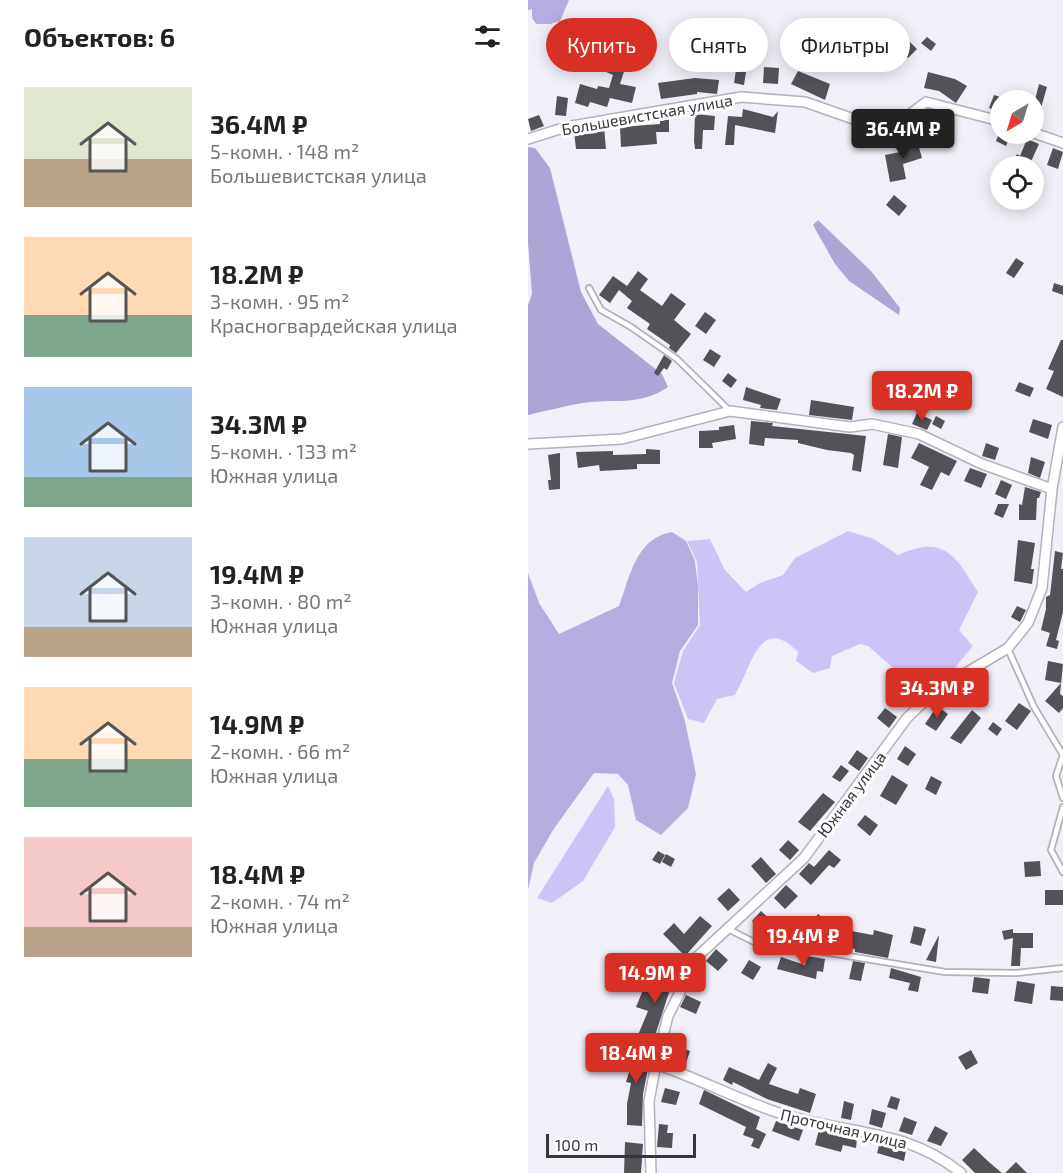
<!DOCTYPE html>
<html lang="ru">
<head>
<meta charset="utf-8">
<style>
	:root { --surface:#fff; --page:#f6f6f6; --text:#222; --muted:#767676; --accent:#d93025 }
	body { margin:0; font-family:"Exo 2",sans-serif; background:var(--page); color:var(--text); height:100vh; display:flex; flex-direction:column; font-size:22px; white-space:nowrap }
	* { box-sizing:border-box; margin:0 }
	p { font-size:20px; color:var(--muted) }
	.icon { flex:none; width:33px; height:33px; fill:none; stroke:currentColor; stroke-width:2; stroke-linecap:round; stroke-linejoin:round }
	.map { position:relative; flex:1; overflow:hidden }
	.side { display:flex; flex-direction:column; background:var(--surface); width:528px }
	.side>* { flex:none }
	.banner { position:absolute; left:18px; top:18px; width:426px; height:54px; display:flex; gap:12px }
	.needle { width:39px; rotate:218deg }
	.fabs { position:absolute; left:462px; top:90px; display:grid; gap:12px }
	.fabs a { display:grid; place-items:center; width:54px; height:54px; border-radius:50%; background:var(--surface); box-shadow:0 3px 15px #0003; font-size:30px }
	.scale { position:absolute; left:18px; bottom:15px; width:150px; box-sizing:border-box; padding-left:6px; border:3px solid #37363a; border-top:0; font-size:16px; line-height:21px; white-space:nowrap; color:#37363a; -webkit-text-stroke:4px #fff; paint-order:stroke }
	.price { position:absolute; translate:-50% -51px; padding:0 14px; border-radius:6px; background:var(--accent); color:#fff; font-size:20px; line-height:39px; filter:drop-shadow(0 2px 3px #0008) }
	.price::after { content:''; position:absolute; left:50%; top:36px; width:18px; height:14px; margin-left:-9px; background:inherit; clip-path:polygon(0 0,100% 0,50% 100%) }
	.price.current { background:#222; color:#fff }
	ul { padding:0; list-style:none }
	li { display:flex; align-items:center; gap:18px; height:150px; padding:0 24px }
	li span { display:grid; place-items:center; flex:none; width:168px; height:120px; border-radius:0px; color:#555 }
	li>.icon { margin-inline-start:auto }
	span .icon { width:72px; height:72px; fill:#fffc; stroke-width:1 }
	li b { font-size:26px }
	h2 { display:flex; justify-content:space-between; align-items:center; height:72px; padding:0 24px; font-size:26px }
	.pill { padding:0 21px; border-radius:27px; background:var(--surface); box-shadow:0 3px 15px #0003; font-size:21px; line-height:54px }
	.pill.current { background:var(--accent); color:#fff }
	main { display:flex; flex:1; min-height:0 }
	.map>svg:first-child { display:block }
</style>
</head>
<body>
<main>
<section class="side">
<h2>Объектов: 6<svg class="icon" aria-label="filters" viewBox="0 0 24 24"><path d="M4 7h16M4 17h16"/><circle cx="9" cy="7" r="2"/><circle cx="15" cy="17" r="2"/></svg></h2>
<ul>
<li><span style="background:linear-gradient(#dfe7d0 60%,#b9a48a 0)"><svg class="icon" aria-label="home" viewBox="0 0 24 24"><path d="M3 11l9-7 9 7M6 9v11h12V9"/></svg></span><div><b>36.4M ₽</b><p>5-комн. · 148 m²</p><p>Большевистская улица</p></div></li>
<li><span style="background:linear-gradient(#ffd9b3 65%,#7fa58c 0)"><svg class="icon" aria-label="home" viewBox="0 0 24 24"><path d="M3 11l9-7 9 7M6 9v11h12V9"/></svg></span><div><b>18.2M ₽</b><p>3-комн. · 95 m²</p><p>Красногвардейская улица</p></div></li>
<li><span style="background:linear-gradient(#a9c7e8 75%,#7fa58c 0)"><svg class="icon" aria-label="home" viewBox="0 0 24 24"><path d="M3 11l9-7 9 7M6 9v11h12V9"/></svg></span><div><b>34.3M ₽</b><p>5-комн. · 133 m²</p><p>Южная улица</p></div></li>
<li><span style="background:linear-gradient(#c9d6e8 75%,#b9a48a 0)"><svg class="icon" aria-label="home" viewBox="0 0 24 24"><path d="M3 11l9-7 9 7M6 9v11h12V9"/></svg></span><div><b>19.4M ₽</b><p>3-комн. · 80 m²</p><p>Южная улица</p></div></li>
<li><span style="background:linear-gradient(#ffd9b3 60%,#7fa58c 0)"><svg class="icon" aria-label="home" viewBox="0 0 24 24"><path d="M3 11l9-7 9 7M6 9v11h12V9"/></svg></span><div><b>14.9M ₽</b><p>2-комн. · 66 m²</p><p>Южная улица</p></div></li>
<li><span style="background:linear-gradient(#f6c9c9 75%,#b9a48a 0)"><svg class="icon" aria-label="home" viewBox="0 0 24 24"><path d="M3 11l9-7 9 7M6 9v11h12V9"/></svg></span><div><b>18.4M ₽</b><p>2-комн. · 74 m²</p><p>Южная улица</p></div></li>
</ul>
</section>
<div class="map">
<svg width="535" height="1173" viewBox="0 0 535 1173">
	<rect width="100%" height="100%" fill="#f1f0f9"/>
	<!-- green -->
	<path fill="#cec3f7" d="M320,531L346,539L370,555C416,534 427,555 450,592L431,630L445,646L425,670L384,684L340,646L332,644L304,656L302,668L285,673L268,661L270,652C231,613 224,667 207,695L189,699L176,723L160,719L146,683L155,651L172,625L169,562L159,541L182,539L197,570L218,592L232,583L255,575L267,558Z
		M80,786L86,799L87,827L55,881L24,903L9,898Z"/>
	<!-- forest -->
	<path fill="#b7acdf" d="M0,0H41L32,21L22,24H8L4,18V9L0,10Z
		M144,532L158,541L167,561L170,587V625L152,651L144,683L157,721L168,774L160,808L133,835L108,820L100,785L90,774L66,773L25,830L6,863L0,890V573L11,603L31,634L91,606C102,576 108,538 144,532Z"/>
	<!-- water -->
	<path fill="#aea4d6" d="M0,147L7,148L22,168L53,292L70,324L134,374L140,387C110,407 87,398 55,403C36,406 18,411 0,415V305L4,294L0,243Z
		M290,220L343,271L372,308L371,315L321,281L307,264L285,225Z"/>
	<!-- building -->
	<path fill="#535259" d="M377,37L389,49L380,58L368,46Z
		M399,37L408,44L403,51L393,43Z
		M98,38L106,41L92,84L108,87L104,103L82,98L79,107L62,102L60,107L47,103L52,84L69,89L70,86L81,88L85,75L60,64L64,54L88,64Z
		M287,45H295L294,63H286Z
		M236,67L251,68L250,84L235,83Z
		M208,70L218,72L216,85L206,83Z
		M270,71L302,84L297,100L263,84Z
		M400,72L427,79L439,86L428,103L411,91L396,88Z
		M167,78L191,80L189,94L169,92V94L133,99L130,83Z
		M511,84L519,87L508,125H506V104Z
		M466,95L472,97V113L461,108Z
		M29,96L40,98L38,116L27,115Z
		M215,109L245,117L250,111L247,133L207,125L206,145H197L200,116L214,117Z
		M167,114L187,116L186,130H175L174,149H167L166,141Z
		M11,115L16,126L3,131L0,119Z
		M132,119H141V132H128L129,144L93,147L92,127L132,124Z
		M76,127L78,149H48L46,132Z
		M471,134H483L478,146L468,141Z
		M388,137L394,158L375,164L378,179L362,182L357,155L377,151L374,141Z
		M499,139L511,144L501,166H492L485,163L489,154L492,156Z
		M525,148L535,152L530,169L519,165Z
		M366,195L379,206L371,216L358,205Z
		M488,258L496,263L486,278L478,273Z
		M110,271L120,279L112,290L134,306L143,293L158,304L146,320L163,334L148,353L141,348L142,345L119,329L122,324L99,308L104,301L91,290L82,303L71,295L85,276L99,286Z
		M526,283L535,286V295L524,291Z
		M177,312L188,320L178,334L167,326Z
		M533,340H535V397L518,389L526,371L520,369Z
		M182,349L193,356L186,367L175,360Z
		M136,355L144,361L139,370L136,368L130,376L126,373Z
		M200,373L209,380L203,388L194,381Z
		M491,382L506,388L502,397L487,391Z
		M218,387L253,399L249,410L232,408L233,405L215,400Z
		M283,400L326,407L324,420L281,415Z
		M389,413L404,420L399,430L384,424Z
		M408,416L417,421L413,429L404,424Z
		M505,419L524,425L520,439L501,432Z
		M223,421L245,423L244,426L338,436L333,472L324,470L326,455L323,453L299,450L270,443V440L237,438L236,446L221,444Z
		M206,425L208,439L184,443L185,448H171V431L191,430V427Z
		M360,434L374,437L370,468L355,465Z
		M391,443L429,461L421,476L413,472L404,490L392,485L401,467L383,458Z
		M458,443L471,448L467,460L454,456Z
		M118,449L132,450V464H109V469L72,471L71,465L50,468L48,452L85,451V455L118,454Z
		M32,453V489L21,490L20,480H23L20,455Z
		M503,457L517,462L512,478L500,473Z
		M442,468L459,474L453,488L436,481Z
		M473,480L484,485L478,499L467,494Z
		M497,487L513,492L511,498H509L508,520H491V504L494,505Z
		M470,504H481L475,518L466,514Z
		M490,540L507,543L503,569H506L504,584L486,581Z
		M527,551L535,553L533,569H535V612L528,640L531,641L529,649L518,646L522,633L513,630L518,609V597L522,595Z
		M489,606L498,610L492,622L483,617Z
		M520,661L535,664L532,694L535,696V708L531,713L517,701L533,683L517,680Z
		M491,703L503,711L489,730L477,721Z
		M409,706L420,714L408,731L397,724Z
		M357,708L369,717L361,728L349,718Z
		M444,710L453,718L433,744L422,738Z
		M465,722L474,729L469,736L460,729Z
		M377,746L388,754L380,766L369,759Z
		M329,750L340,758L331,771L320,763Z
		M313,765L321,771L312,782L304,777Z
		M364,775L380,785L368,805L352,796Z
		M403,776L414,782L408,795L397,789Z
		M295,793L307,802L282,831L270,822Z
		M337,815L350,825L342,836L329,825Z
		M260,840L271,850L262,860L251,850Z
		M301,850L313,860L306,868L301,865L283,885L271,874L281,863L286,867Z
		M130,851L137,855L132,864L124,860Z
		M138,854L147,859L143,867L134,862Z
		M233,857L248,874L238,883L223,866Z
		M512,861L513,876L497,877L496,862Z
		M258,885L270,896L257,909L246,898Z
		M201,888L212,900L200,911L189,899Z
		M517,890H535V905H517Z
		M233,911L257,933L248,943L224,921Z
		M290,914L300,922L290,935L280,928Z
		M172,916L184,926L157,956L135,934L146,923L156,934Z
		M386,926L398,929L393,946L382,943Z
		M485,929V933H505V948H493L492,966H483L485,938L476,940L474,931Z
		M346,930L365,935L360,958L327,952V949L320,948L323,931L345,935Z
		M411,935L408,962L398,960Z
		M188,949L200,960L190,971L178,961Z
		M279,956L297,959L295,972L289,971L288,979L249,969L253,957L277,965Z
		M221,960L233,967L225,980L213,973Z
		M325,961L337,963L333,981L321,979Z
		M132,968L147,974L125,1042L110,1035L120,1011L108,1007L115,990L123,993Z
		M363,968L393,977L390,992L380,990L382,983L361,978Z
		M446,977L462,979L460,994L444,992Z
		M489,981L507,984L504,1004L486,1001Z
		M523,986L535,987V1001L522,1000Z
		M158,995L173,1002L168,1014L152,1007Z
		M96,1042L109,1047L107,1054L122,1059L115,1094L114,1126L99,1125V1104L103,1083L98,1082L105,1059L92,1054Z
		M144,1046L162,1051L157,1066L140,1061Z
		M443,1050L450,1063L438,1070L430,1057Z
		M240,1063L249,1068L241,1084L270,1094L272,1088L288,1094L282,1113L239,1099L205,1082L204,1085L195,1080L201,1067L231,1080Z
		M137,1088L152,1092L148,1105L133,1102Z
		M176,1090L232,1117L228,1129L238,1134L231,1149L223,1146L226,1139L215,1135L218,1127L171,1104Z
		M363,1096L372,1099L369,1110L359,1107Z
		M316,1101L326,1104L323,1120L313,1118Z
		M344,1109L358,1113L354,1128L341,1124Z
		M376,1117L389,1122L384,1135L371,1131Z
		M248,1121L275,1130L271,1141L244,1131Z
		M131,1124L140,1125L139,1133H145L144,1148L129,1147Z
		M407,1126L420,1133L413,1146L399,1141Z
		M291,1130L329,1138L328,1148L315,1145L313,1152L287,1145Z
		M97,1142L115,1144L113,1173H96Z
		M352,1142L378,1150L376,1161L349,1153Z
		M446,1148L462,1163L474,1173H447L434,1160Z
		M488,1162L499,1173H477Z"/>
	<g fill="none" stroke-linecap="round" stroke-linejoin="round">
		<!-- service casing -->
		<g stroke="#b3b1ba" stroke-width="8">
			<path id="service" d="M61,288L73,310L103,327L149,359L202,411
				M480,649L506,707L535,755L528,776L535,798
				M535,807L523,850L535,872
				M200,929L232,945L262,951H290L417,972L488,973L535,968"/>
		</g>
		<!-- minor casing -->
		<g stroke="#b3b1ba" stroke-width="12">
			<path id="minor" d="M506,133L535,143
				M0,139L38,127L213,97L277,102L360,131L398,102L472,121
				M0,444L94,439L202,411L322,427L344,424L391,434L454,464L524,489
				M128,1064C169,1078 207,1098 248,1112C314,1135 375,1126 433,1173
				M123,1173L121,1101L128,1064L140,1016L170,956L276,858L379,718L406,692L480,648L500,623L514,588L524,489L535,427"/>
		</g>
		<!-- service -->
		<use href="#service" stroke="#fff" stroke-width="4.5"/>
		<!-- minor -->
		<use href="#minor" stroke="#fff" stroke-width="9"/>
	</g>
	<g text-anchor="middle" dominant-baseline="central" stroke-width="6" stroke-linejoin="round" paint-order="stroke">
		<!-- street labels -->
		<g font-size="16" fill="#37363a" stroke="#fff">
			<text transform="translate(119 114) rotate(-10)">Большевистская улица</text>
			<text transform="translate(323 794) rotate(-53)">Южная улица</text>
			<text transform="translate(316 1128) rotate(13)">Проточная улица</text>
		</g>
	</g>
</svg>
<div class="fabs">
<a><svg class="needle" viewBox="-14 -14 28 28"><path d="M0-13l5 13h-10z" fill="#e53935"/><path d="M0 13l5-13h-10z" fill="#767676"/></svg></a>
<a><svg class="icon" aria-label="locate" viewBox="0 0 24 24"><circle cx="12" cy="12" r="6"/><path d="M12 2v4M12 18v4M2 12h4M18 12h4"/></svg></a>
</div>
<div class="scale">100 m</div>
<b class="price current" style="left:375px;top:160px">36.4M ₽</b>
<b class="price" style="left:394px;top:422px">18.2M ₽</b>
<b class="price" style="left:409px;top:719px">34.3M ₽</b>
<b class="price" style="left:275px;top:967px">19.4M ₽</b>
<b class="price" style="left:127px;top:1004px">14.9M ₽</b>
<b class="price" style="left:108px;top:1084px">18.4M ₽</b>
<div class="banner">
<a class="pill current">Купить</a>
<a class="pill">Снять</a>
<a class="pill">Фильтры</a>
</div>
</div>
</main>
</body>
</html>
